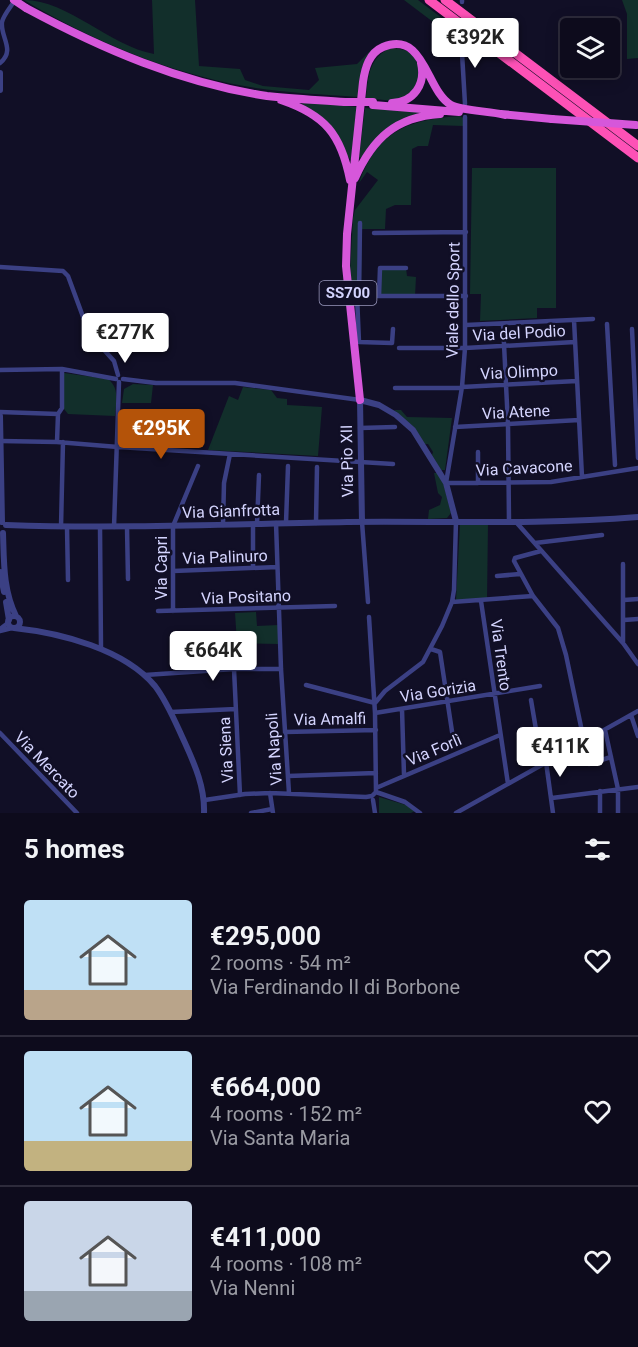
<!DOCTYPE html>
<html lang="en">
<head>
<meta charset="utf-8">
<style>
	:root { --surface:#0d0b1c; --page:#161425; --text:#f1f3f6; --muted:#9a9ba3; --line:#2d2b3b; --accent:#b45309 }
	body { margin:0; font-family:Roboto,sans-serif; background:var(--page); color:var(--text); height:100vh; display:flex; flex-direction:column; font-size:22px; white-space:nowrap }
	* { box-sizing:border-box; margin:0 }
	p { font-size:20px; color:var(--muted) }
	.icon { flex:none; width:33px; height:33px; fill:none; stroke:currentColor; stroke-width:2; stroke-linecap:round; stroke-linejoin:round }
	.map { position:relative; height:813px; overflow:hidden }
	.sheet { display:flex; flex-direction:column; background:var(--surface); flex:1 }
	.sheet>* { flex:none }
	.tools { position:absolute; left:560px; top:18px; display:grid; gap:12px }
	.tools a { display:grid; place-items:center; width:60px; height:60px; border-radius:6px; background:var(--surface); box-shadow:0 3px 15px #0003,0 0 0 2px var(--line); font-size:30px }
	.price { position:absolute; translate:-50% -51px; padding:0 14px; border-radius:6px; background:#fff; color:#222; font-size:20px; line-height:39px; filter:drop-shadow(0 2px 3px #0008) }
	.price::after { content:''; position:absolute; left:50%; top:36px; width:18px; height:14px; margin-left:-9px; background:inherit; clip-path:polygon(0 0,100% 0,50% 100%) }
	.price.on { background:var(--accent); color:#fff }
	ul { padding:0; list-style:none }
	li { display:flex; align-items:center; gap:18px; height:150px; padding:0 24px }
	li+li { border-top:2px solid var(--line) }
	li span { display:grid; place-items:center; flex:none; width:168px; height:120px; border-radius:6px; color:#555 }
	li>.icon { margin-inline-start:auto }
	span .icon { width:72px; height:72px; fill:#fffc; stroke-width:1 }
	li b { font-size:26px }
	h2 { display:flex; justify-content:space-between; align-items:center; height:72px; padding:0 24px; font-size:26px }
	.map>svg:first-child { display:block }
</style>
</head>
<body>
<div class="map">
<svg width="638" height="813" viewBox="0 0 638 813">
	<rect width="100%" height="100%" fill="#110f26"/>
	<!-- green -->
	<path fill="#122f2b" d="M24,0C68,0 110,46 154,54L152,0H195L199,66L240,69L245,80L263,86L309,90L319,80L315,68L357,64L372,49C360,63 360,80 358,97C319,94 281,93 244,86C167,72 90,40 24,0Z
		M404,0H418L459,31L449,34Z
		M622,0H638V58L627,59V14Z
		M391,48C411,49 415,55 421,73L411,94L393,101L366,98C368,77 369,57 391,48Z
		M304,102L357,107L351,160L302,105Z
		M365,108L425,112L416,114L361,158L359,157Z
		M460,116L463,118V126L433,125L428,146H418L412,149L411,205H395L386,209L385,229H362L361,292H353L350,273L353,218L355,210L378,180L367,172L359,183C378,130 408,120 460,116Z
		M472,168H556V308H537V318L480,321L481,294H470Z
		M380,268H406L407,276L416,277L415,296H379Z
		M64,373L108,379C120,388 116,403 115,416L68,414L64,409Z
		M133,384L153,385L151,403H122L124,389Z
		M243,387L271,390L277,398L287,399V405L322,407L318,456L208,450L229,396L238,400Z
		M394,410H401L407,417L452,418L445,470H441L432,455L433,452L428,444H425L414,427Z
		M434,473H437L443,482L451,513L447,518L428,519L429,510L440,505L442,497L438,493Z
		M460,524H488L487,600H456Z
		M256,612L257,626L278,625V644L237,643L235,613Z
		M379,797L406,805L415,811L411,813H379Z"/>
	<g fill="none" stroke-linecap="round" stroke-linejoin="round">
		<!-- minor -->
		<path stroke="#3b4084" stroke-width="4.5" d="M462,0V2
			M461,36L465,104
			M0,63C16,50 0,37 2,22C4,14 11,7 15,0
			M465,117V348L462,387L446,483L551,482L638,468
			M374,233L466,232
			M0,267L63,271L68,276L89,333L114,361L118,375
			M359,296L360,223
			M379,296L380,268H406
			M574,320L582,477
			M503,324L508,425L509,522
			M607,324L615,465
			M466,325L593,319
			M393,329L392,343L359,342L357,296H466
			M632,329L638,458
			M399,348H465L575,342
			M0,370L62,369L116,379
			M123,379L156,383H235L360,400
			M462,387L577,381
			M395,388H462
			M0,412L58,414
			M455,427L579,420
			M360,428L395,427
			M1,441L57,442L118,447L393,464
			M57,442L58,414L62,408V369
			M478,452V483
			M362,522L368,602
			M516,522L623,643L638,664
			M276,523L281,669L289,793
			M286,523L288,466
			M316,523L317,467
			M253,524V568
			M257,524L259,475
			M223,525L224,483L230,454
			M61,527L63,442
			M67,527L68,580
			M100,527L101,649
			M114,527L119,382
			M127,527L128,579
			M535,543L602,535
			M541,551L515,558L514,561L533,596L558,628L566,655L584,741
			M173,571L277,567
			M497,576L520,574
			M624,600L638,599
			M481,601L508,784
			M452,602L533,596
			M158,611L335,606
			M173,611V526L198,466
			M369,617L375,713L376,792
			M624,620L638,619
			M0,629L8,623
			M0,631L12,628
			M623,643V564
			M431,649L440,652L453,738
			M234,669L240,795
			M145,675L234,669H281
			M306,685L375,703
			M531,700L542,765
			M375,703L385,691L423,662L442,626L452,602L454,590L456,521
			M402,709L404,775
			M171,712L236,709
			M375,713L540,686
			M631,715L638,736
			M605,730L618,789V813
			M285,732L376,730
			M0,733L77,813
			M546,762L553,813
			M589,764L611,757
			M288,776L376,773
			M376,788L500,735
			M600,791V813
			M270,793L273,813
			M552,798L638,787
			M205,800L245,794L270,793L366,797L372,796L376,792L405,802L420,813
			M373,800L375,813
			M251,813L272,809
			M456,813L638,711"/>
		<!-- tertiary -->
		<path stroke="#3b4084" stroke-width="6" d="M0,73V90
			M0,416L2,522
			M362,522L360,400L379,405L396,415L413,430L446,483L456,521
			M6,525C120,529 233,524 347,522C444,521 541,525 638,517
			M3,533C4,561 3,590 16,616
			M0,572L4,592
			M6,602L9,620
			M8 622a6 6 0 1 1 12 0a6 6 0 1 1-12 0Z
			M14,628C61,633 124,649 155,686C168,703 176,724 185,743C195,765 205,788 204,813"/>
		<!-- trunk -->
		<path stroke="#d657da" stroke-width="8" d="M26,8C102,49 181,83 267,96C293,99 319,100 345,102
			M281,100C325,115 341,134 350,180
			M392,103C414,102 426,84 421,63
			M373,105L459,112
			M501,114L552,119
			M355,178C373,138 396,117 440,114
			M360,400L346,266L347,234L363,82C365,68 369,53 383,47C425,30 426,91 451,105C462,111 491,111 505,115"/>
		<!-- motorway -->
		<path stroke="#fd51b6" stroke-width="9" d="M429,0L638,158
			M445,0L638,146"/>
		<!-- trunk-bridge -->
		<path stroke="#d657da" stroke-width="8" d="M14,0L26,8
			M345,102H373
			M552,119L636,125"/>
	</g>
	<g text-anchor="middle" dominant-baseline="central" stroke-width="5" stroke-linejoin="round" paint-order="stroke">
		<!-- shield labels -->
		<rect fill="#110f26" stroke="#9a99bd" stroke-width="1.5" x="319.5" y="281" width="57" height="24" rx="4.5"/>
		<g font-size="15" font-weight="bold" fill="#d4d4fe">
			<text x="348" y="293">SS700</text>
		</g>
		<!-- street labels -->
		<g font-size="16" fill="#d4d4fe" stroke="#110f26">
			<text transform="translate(453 300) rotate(-89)">Viale dello Sport</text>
			<text transform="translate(519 333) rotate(-3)">Via del Podio</text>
			<text transform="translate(519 372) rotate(-3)">Via Olimpo</text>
			<text transform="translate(516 412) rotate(-3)">Via Atene</text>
			<text transform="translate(347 461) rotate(-91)">Via Pio XII</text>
			<text transform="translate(524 468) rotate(-3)">Via Cavacone</text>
			<text transform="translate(231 511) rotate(-2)">Via Gianfrotta</text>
			<text transform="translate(225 557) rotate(-2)">Via Palinuro</text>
			<text transform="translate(161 568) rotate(-90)">Via Capri</text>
			<text transform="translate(246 597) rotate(-2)">Via Positano</text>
			<text transform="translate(501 655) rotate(82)">Via Trento</text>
			<text transform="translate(438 691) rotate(-9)">Via Gorizia</text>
			<text transform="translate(330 719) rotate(-1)">Via Amalfi</text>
			<text transform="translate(274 749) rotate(-94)">Via Napoli</text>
			<text transform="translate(226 750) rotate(-93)">Via Siena</text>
			<text transform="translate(434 750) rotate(-23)">Via Forlì</text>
			<text transform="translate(47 765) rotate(46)">Via Mercato</text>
		</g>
	</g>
</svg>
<div class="tools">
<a><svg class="icon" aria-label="layers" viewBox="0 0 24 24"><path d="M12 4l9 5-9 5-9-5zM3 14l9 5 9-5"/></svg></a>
</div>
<b class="price" style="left:475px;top:69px">€392K</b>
<b class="price" style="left:125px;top:364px">€277K</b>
<b class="price on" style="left:161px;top:460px">€295K</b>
<b class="price" style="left:213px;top:682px">€664K</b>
<b class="price" style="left:560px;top:778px">€411K</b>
</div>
<section class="sheet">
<h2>5 homes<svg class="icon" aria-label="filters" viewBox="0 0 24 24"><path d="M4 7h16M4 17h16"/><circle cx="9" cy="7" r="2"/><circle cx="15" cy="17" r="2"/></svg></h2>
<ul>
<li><span style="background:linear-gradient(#bfe0f5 75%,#b9a48a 0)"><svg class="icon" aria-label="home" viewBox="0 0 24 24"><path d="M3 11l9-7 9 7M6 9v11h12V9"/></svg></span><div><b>€295,000</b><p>2 rooms · 54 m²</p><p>Via Ferdinando II di Borbone</p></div><svg class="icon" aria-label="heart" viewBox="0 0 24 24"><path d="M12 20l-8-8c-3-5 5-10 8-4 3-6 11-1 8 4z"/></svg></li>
<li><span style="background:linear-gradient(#bfe0f5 75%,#c2b280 0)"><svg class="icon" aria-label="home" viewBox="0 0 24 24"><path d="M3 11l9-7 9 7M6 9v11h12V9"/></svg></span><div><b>€664,000</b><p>4 rooms · 152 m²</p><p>Via Santa Maria</p></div><svg class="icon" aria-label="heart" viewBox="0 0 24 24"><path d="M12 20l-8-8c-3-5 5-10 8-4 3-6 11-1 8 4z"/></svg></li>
<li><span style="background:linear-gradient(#c9d6e8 75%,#9aa5b1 0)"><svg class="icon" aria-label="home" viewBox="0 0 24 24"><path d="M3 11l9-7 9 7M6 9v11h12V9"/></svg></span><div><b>€411,000</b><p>4 rooms · 108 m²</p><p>Via Nenni</p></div><svg class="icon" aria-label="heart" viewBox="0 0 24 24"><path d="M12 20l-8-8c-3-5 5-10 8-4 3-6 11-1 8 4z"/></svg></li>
</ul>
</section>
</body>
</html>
